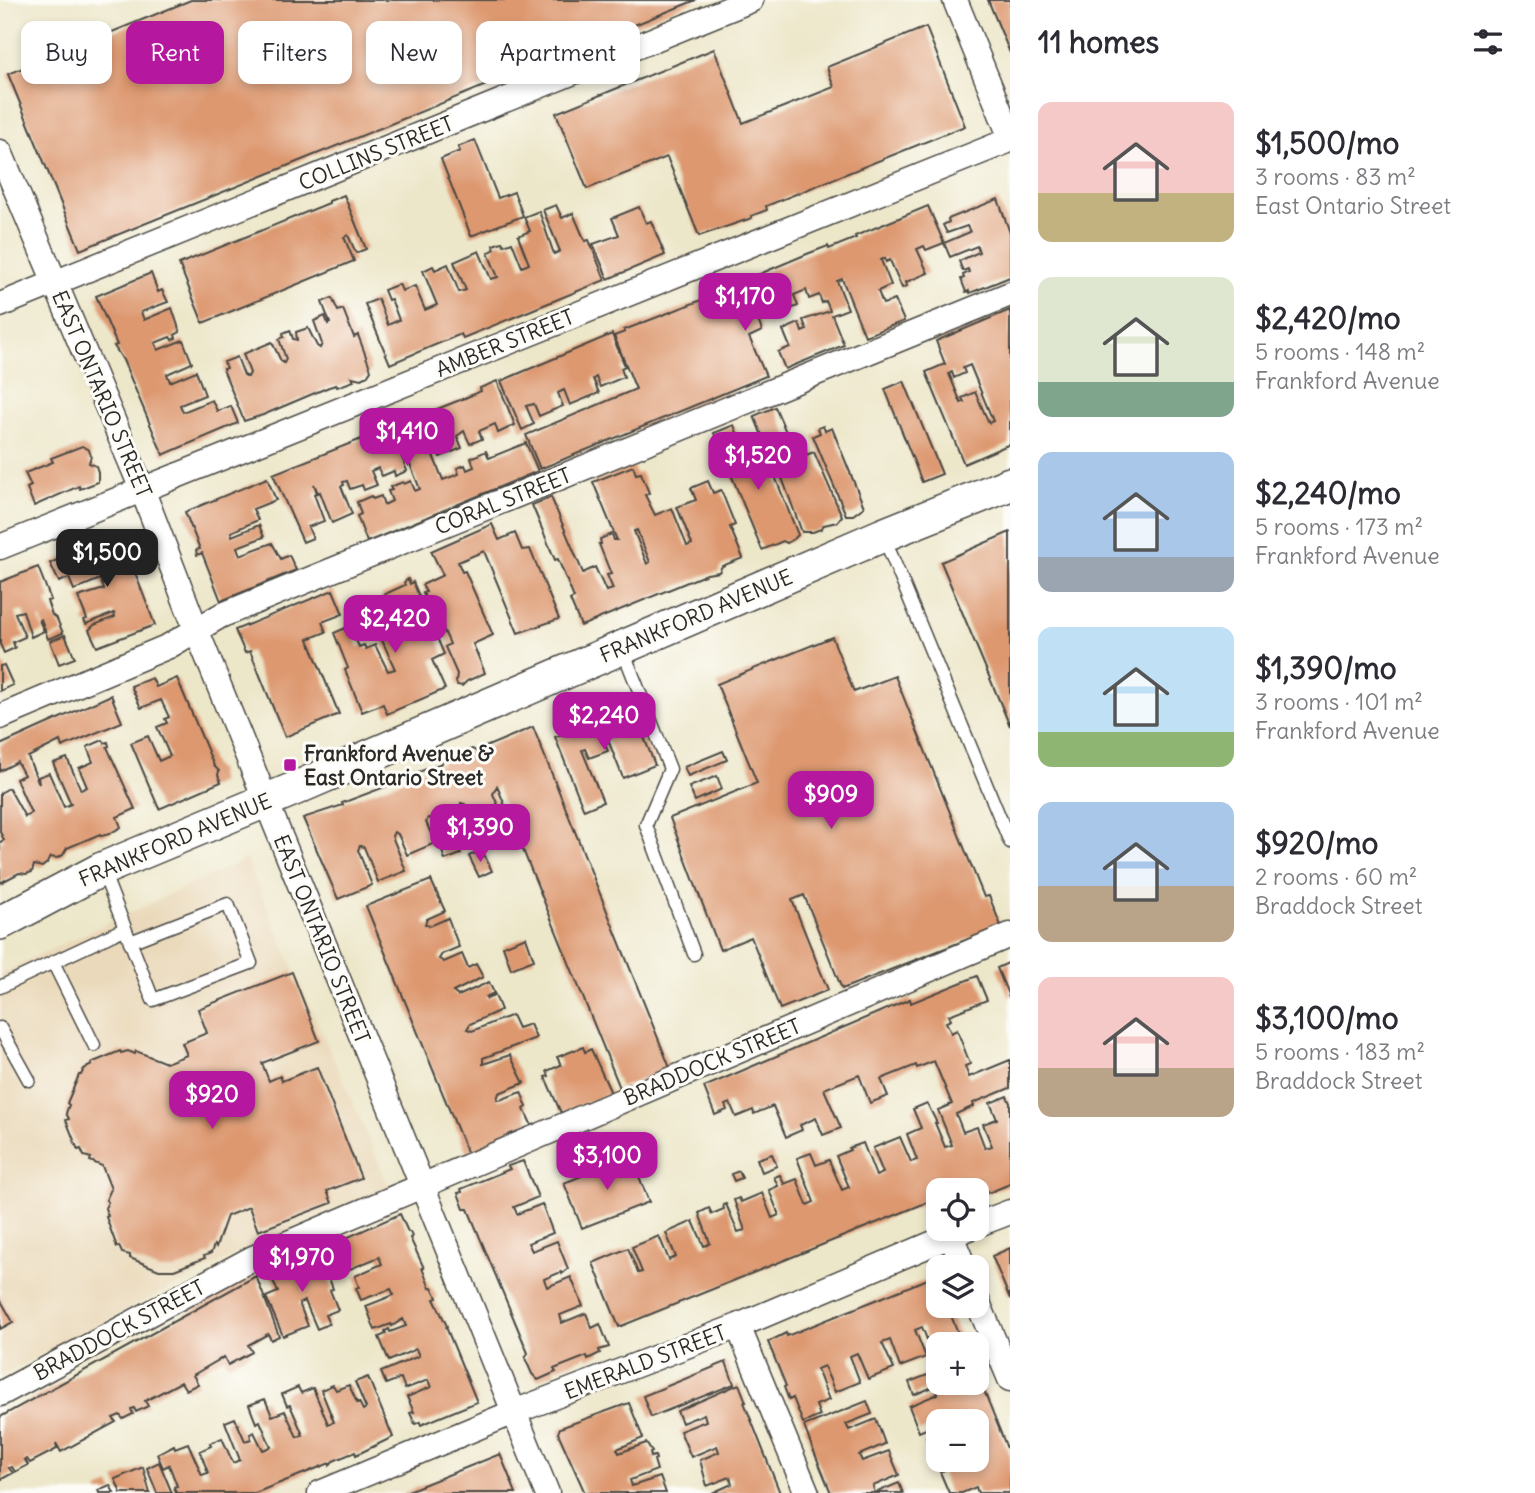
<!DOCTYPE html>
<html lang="en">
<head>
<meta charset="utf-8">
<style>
	:root { --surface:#fff; --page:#f2f2f3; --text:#2b2b33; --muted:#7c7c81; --accent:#b5179e }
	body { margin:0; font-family:Delius,sans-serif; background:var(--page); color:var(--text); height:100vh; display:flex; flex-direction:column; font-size:26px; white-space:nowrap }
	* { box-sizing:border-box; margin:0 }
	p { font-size:23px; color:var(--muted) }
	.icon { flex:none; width:38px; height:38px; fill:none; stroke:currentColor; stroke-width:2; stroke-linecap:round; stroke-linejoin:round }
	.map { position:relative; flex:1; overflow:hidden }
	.side { display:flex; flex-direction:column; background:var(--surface); width:525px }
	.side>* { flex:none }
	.hud { position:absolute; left:21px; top:21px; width:665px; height:63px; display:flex; gap:14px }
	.controls { position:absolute; left:926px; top:1178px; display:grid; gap:14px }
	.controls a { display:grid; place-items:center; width:63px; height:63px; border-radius:14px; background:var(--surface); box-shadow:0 4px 10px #0003; font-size:35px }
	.price { position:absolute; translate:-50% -60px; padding:0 16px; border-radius:14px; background:var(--accent); color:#fff; font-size:23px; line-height:46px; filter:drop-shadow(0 2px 4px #0008) }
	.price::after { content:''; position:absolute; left:50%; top:42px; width:21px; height:16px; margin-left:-10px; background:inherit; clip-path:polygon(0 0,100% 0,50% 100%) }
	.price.current { background:#222; color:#fff }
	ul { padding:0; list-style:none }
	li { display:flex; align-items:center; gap:21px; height:175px; padding:0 28px }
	li span { display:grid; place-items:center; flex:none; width:196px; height:140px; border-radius:14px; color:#555 }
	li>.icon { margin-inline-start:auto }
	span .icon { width:84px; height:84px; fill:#fffc; stroke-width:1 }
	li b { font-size:30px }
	h2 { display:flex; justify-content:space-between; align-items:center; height:84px; padding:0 28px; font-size:30px }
	.tag { padding:0 24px; border-radius:14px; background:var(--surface); box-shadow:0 4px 10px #0003; font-size:24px; line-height:63px }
	.tag.current { background:var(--accent); color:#fff }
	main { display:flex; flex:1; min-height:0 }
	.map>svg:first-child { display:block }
</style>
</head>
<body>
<main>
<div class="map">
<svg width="1010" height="1493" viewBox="0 0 1010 1493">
	<rect width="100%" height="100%" fill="#fdfcf7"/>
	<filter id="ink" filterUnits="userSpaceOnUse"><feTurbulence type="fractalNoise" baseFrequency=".0143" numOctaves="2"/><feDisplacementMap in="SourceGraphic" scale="14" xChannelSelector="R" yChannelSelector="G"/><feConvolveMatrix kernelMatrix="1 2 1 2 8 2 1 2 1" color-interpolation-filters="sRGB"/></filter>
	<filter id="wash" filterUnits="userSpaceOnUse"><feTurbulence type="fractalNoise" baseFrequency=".00686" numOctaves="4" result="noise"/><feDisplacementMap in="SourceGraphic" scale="28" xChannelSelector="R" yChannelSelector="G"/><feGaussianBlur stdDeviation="1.57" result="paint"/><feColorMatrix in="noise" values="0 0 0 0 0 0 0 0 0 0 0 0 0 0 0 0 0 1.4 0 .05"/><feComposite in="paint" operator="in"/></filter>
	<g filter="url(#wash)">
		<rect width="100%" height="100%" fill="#ede7ca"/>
		<!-- built -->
		<path fill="#ead9ba" d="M246,859L390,1188L241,1252L0,1376V975L32,958Z"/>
		<g id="blocks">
			<!-- building -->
			<path fill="#dd986f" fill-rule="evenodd" d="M191,0H696L80,250L8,74Z
				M988,0H1010V53Z
				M926,27L965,126L766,206L767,210L751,216L752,218L699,236L667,157L587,189L556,113L714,49L743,123L834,87L827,67Z
				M475,140L498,198L514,192L523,216L471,236L441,159L460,151L458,147Z
				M344,195L366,249L356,253L348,235L344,237L354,261L203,323L179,264L329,203V201Z
				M998,199L1010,233V277L970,293L969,291L966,292L961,279L964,278L963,275L969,272L968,269L963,271L959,261L979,252L977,246L950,257L944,243L970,232L967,226L947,233L943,225L949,222L948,219Z
				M556,205L562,218L573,213L585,241L589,240L605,280L463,338L461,334L390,364L365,304L378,299L388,325L399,320L391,299L388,300L384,290L399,284L402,291L415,286L425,310L437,305L423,271L433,266L435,270L448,264L459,292L466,290L454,262L479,251L491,279L498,277L488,253L495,249L493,245L502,242L504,245L512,242L522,267L529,264L518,236L530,231L524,217L539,211L554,254L560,251L543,210Z
				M928,206L944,243L926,250L924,246L917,249L928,273L906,282L907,286L902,288L890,260L886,262L885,258L881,260L891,285L878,291L883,304L895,300L904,321L865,336L842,279L837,281L848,309L832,315L844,345L785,369L778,352L790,347L783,330L799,323L802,332L807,330L803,320L830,311L826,301L822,303L819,295L809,299L806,290L794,295L798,306L771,317L767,307L761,309L763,314L757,317L762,331L749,337L766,376L540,469L526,435L636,389L614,336L625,332L624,330L730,289L729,287L807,254L828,246L829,249L856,238L855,236Z
				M639,207L646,223L651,221L665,255L608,279L593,244L619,235L612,218Z
				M151,273L158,292L162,290L168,302L141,312L144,320L172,308L180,332L175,335L176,338L172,340L170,337L155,343L157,347L158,350L183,340L192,363L167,374L170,382L196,371L205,395L180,405L183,412L212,400L217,411L231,406L238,423L163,455L123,360L114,346L117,345L96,296Z
				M332,298L338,311L343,309L354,337L358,335L371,370L367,376L361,379L352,377L354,381L337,387L336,385L329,387L263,415L244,421L223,369L226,368L224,362L237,357L244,375L248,377L250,373L243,354L272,342L281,361L284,363L286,359L279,339L284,337L283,333L290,330L293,339L297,340L296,332L308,328L317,346L320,348L322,344L314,321L325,316L328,324L330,323L322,302Z
				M1010,310V444L964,464L926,372L945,364L936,341ZM970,365L993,421L989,423L975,392L962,398L964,402L961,403L949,374L952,372L954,378L965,373L963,368Z
				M612,334L625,366L621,368L624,377L600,387L596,377L593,379L599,393L570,405L564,390L558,393L563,406L539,416L534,404L526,406L534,424L522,430L501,381Z
				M497,381L515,425L498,433L495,424L479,431L482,439L470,444L464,431L457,436L462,448L440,457L435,446L430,448L443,480L459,474L457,468L465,465L467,470L474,467L471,458L486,451L489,458L526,443L538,471L367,542L357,516L361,514L357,502L371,496L373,499L381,496L384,505L392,501L388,491L392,490L390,487L403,482L404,484L411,481L415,491L420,489L407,457L402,458L407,471L395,476L394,471L382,476L378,468L371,471L377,485L364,490L362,485L350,489L347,481L343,482L344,485L341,486L352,514L332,523L320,492L318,493L314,484L317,493L314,494L324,521L308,527L313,538L303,542L273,474L465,398L481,391L480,388Z
				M904,381L942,474L922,482L885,389Z
				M775,407L790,441L768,450L754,416Z
				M734,425L749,463L767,456L798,535L794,539L787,543L783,541L762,550L714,433Z
				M823,426L825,431L832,428L864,507L853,515H846L813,436L820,433L818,428Z
				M82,446L89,450L91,456L89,463L96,466L98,472V482L80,489L79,486L34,506L27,488L31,486L25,473L53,462L51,458Z
				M791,448L795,459L814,452L842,516L837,522L824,525L821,529L813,532H802L775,459L778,457L777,454Z
				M633,466L636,474L641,473L649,493L645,495L655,515L672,508L687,546L692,544L677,507L696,500L691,488L708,481L713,493L721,490L735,525L730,527L743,558L722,566L719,572L707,574L581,626L570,600L574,598L558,559L555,560L532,505L551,497L583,573L595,567L606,591L610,590L613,589L607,575L611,574L599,544H601L600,539L612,534L614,540H617L593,482ZM637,530L650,562L647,564L634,531Z
				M267,478L276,500L253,509L258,520L231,532L232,536L259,525L264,537L237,547L240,555L272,543L281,559L289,555L296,570L221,601L202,553L197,555L196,550L200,549L185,512Z
				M492,524L499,540L515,533L522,550L530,549L559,619L518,633L484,551L458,562L462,572L465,571L493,635L473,644L485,673L467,681L462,686L457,685L456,681L457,674L445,647L450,644L435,611L431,612L423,593L426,592L422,585L443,575L431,551Z
				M1010,532V726L941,562Z
				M120,534L155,625L97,647L89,630L94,625L115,617L114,613L86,624L84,620L87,619L78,597L104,589L100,579L74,590L69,578L59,582L50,563L100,542V538L105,536L109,539Z
				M38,567L51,600L47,601L52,615L57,619L63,633L48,639L41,619L39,620L44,631L31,637L23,611L15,613L25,637L13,642L15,648L4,653L0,644V582Z
				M408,579L410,584L413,582L444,654L432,660L445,689L387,714L383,704L362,712L345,670L348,668L334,633L350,626L359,647L364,645L366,649L375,645L388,671L395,669L373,620L389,613L381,596L405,585L404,582Z
				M333,590L343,614L322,622L326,632L308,639L339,714L285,737L250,651L245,653L235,630Z
				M65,635L75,658L59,664L50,641Z
				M832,637L854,692L895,676L984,897L989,896L1001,926L842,989L804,895L792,900L828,990L780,1009L751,937L720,950L670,818L757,783L717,684Z
				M4,665L13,685L0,691V666Z
				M152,678L156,687L177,678L214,766L219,771L218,775L221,782L159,809L131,743L148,736L159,761L170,756L157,727L167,723L165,719L169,717L161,700L141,708L131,686Z
				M111,695L122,722L62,747L60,741L28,757L39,784L38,777L49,773L64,807L71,804L53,763L67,758L81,790L87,787L79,768L93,762L87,747L103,740L105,743L108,742L109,746L107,747L135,809L117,817L121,827L109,834L101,836L100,834L67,848L63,855L57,858L50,857L47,863L42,867L34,865L32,872L26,874L19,873L0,883V842L4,840L0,832V793L9,788L25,817L31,813L16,779L24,775L17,762L0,771V745Z
				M624,710L628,718L635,715L655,765L623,778L608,740L604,742L608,751L589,758L585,749L582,750L603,802L584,810L555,737Z
				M533,727L670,1068L620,1088L497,786L493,794L502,815L485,821L491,834L477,840L465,804L461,803L460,808L468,829L466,830L468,837L456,842L461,854L445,860L432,819L428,818L426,822L435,843L407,855L398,834L394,832L392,836L406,871L378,882L364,847L360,846L358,850L372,885L338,899L303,818L343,805L342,803L414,776L416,773L442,763L441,761L459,753L460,756H466L467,751L472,749L476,751Z
				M723,751L727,760L688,776L684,767Z
				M717,776L722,789L695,801L689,787Z
				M482,850L492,871L479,877L469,856Z
				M431,880L445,911L427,919L425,924L430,926L448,918L459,947L442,954L439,959L444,962L462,954L468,968L476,964L483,977L453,992L458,996L489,982L494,993L486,997L487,999L495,995L501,1010L470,1024L467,1029L472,1031L512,1015L518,1028L530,1024L536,1038L483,1058V1064L510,1055L524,1083L499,1093L497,1099L500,1100L521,1092L527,1107L524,1109L532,1126L508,1135L510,1138L467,1153L366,906Z
				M526,937L534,960L511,969L503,946Z
				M1010,962V999L997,968Z
				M292,972L319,1041L262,1063L269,1081L280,1076L282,1081L317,1067L361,1178L327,1191L332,1203L258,1231L249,1207L227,1216L216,1247L214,1245L211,1253L204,1256L205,1258L174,1270H159L130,1258V1255L122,1253L119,1246L117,1247L106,1217L108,1216L105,1208L108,1202L106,1200L111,1189L102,1166L90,1161L91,1158L84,1156L81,1149L78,1150L66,1120L69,1119L66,1113L69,1105L67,1103L79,1075H81L84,1069L92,1065L91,1063L120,1051L121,1053L128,1051L135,1054L136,1051L166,1063L187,1055L182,1043L207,1033L198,1009Z
				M977,976L987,1000L949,1015L951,1020L946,1022L951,1033L957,1030L970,1064L965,1066L969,1077L1010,1060V1088L973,1103L974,1106L956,1114L963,1132L977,1127L985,1148L989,1147L992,1146L983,1124L997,1119L990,1103L1007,1096L1010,1103V1184L988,1193L982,1180L957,1190H938V1198L619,1327L593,1263L628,1248L638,1273L642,1272L632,1247L659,1236L669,1260L676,1257L666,1233L693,1221L704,1246L707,1245L710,1243L699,1213L709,1208L712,1214L724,1209L723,1205L726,1204L738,1232L741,1231L745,1230L734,1200L739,1198L741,1202L762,1193L772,1218L779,1215L769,1190L778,1186L774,1177L780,1175L784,1184L797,1179L807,1205L814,1202L797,1158L811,1153L816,1165L829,1160L842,1190L849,1187L836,1156L850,1150L849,1148L863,1143L876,1176L883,1173L873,1148L900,1137L911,1162L917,1160L907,1134L921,1128L913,1109L927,1103L937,1123H935L945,1147L952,1145L938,1110L952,1104L934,1061L917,1068L916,1065L881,1079L888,1096L870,1103L859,1075L824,1089L841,1128L823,1135L816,1118L800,1125L802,1130L786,1137L773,1106L754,1114L753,1110L736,1117L730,1103L725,1105L727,1110L715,1115L704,1087L910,999L911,1003Z
				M583,1047L585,1052L591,1049L611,1093L561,1113L545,1077L549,1076L547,1071L561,1065L557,1057Z
				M772,1154L777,1166L762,1172L757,1159Z
				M631,1156L649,1202L582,1228L564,1183Z
				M523,1161L538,1197L514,1207L517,1214L542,1204L553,1233L528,1243L532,1251L557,1241L568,1269L562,1274L561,1272L544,1279L547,1287L571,1277L583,1306L560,1315L562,1323L586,1313L592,1328L600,1324L609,1347L599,1350L600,1353L588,1359L587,1356L554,1369L556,1372L538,1380L532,1374L525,1358L528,1353L468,1209H464L458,1193L462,1192L461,1189L510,1169L508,1166Z
				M739,1171L742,1178L734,1181L731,1174Z
				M400,1214L408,1232H410L412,1237L410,1238L424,1268H422L430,1288L432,1287L435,1293L437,1298L434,1299L447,1326L446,1327L477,1402L421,1425L420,1422L415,1424L410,1413L414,1412L407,1397L431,1387L428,1380L405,1389L401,1378L386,1384L381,1372L419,1356L416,1349L389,1361L379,1337L386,1334L385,1331L389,1329L390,1332L406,1326L403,1319L392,1326L391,1324L375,1330L366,1306L394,1295L391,1289L361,1300L356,1288L359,1287L355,1276L382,1264L379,1257L350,1269L346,1258L328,1265L321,1249Z
				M1010,1248V1299L992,1256Z
				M319,1251L333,1289L330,1290L338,1310L325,1315L329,1324L317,1329L305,1301L299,1303L308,1326L283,1336L266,1297L278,1292L269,1272Z
				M256,1276L279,1336L271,1340L268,1334L248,1345L252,1352L228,1365L224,1357L193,1375L198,1384L186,1390L181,1382L179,1383L145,1401L148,1406L136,1412L134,1408L131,1409L133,1414L123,1419L120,1415L113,1418L116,1422L61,1452L56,1443L57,1449L30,1463L27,1459L25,1460L28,1465L15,1472L12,1467L9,1468L13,1473L0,1480V1417Z
				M935,1276L938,1283V1306H947L962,1342L938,1344V1356L934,1357L922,1327L915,1330L926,1357L900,1367L890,1340L882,1343L894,1369L868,1379L857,1353L850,1356L860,1382L835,1392L824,1366L817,1369L829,1400L816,1405L820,1416L803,1423L793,1398L789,1400L784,1387L786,1386L768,1342L786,1333L787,1336Z
				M0,1299L13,1322L0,1329Z
				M726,1362L734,1384L651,1417L643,1396Z
				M938,1371V1382H976L977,1373L1010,1456V1493H978L976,1487L962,1493H949L940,1472L964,1460H976V1421H938V1424L919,1432L909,1406L938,1394L935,1386L914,1395L909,1382Z
				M368,1377L393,1437L356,1455L355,1452L333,1461L330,1465V1463L255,1493H176L174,1487L177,1486L169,1465L163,1468L157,1454L174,1445L175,1448L188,1443L202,1475L208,1473L200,1451L211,1446L210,1443L222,1438L233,1463L240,1460L225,1422L235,1418L245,1441L251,1439L250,1434L254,1432L263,1450L271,1447L260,1421L256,1423L249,1405L265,1399L272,1416L285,1411L297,1437L303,1435L290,1405L287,1406L282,1394L298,1387L301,1393L313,1388L328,1424L334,1422L321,1390L333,1385L336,1390L349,1385L357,1403L359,1402L363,1410L366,1408L355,1382Z
				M739,1384L746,1402H744L780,1493H712L732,1484L730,1477L707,1486L700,1460L719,1452L717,1446L691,1457L680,1431L706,1421L704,1414L682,1423L677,1411Z
				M867,1401L872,1414L846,1424L849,1430L876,1419L885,1444L859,1455L862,1461L889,1451L899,1475L873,1486L874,1490L875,1493L899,1483L903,1493H831L810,1442L804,1426Z
				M629,1403L643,1438L617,1449L619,1453L646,1443L652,1452L650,1453L651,1457L655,1456L656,1459L654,1460L657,1470L630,1480L632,1486L660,1477L666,1493H585L558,1433L560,1428Z
				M938,1433V1460H947L937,1464L926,1437Z
				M500,1454L516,1493H403L418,1487Z
				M159,1462L172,1493H157L147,1468Z
				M143,1467L150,1493H121L115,1479Z
				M110,1485L114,1493H99L98,1490Z"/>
		</g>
	</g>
	<g filter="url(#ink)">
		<use href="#blocks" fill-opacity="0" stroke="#484743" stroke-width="2"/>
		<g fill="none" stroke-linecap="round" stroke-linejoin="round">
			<!-- service casing -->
			<g stroke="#484743" stroke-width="15">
				<path id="service" d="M883,535L1010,842
					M622,648L670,769L646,825L694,954
					M102,869L153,1000L251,963L228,904L130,942
					M53,962L94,1045
					M0,987L124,929
					M0,1028L29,1080"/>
			</g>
			<!-- minor casing -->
			<g stroke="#484743" stroke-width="27">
				<path id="minor" d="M955,0L1010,136
					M0,152L142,489L196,629L547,1493
					M0,305L751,0
					M0,547L1010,140
					M0,717L169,646L220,616L1010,294
					M976,1225L1010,1212
					M951,1236L964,1267
					M976,1298L1010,1379
					M738,1326L807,1493
					M0,1394L253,1258L1010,935
					M320,1493L514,1412L738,1326L969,1228"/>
			</g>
			<!-- secondary casing -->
			<g stroke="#484743" stroke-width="36">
				<path id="secondary" d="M0,923L102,869L294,789L883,535L1010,484"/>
			</g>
			<!-- service -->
			<use href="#service" stroke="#fff" stroke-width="12"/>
			<!-- minor -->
			<use href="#minor" stroke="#fff" stroke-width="24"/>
			<!-- secondary -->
			<use href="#secondary" stroke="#fff" stroke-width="33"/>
		</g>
	</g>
	<!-- markers -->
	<rect fill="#b5179e" stroke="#fdfcf7" stroke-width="2.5" x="283" y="758" width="14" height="14" rx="3.5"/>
	<g text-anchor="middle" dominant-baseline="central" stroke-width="6" stroke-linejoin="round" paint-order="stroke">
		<!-- street labels -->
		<g font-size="21" fill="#2b2b2b" stroke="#fdfcf7">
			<text transform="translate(376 153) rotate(-22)">COLLINS STREET</text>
			<text transform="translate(505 343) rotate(-22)">AMBER STREET</text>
			<text transform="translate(102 394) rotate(67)">EAST ONTARIO STREET</text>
			<text transform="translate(503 501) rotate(-22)">CORAL STREET</text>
			<text transform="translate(696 616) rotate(-23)">FRANKFORD AVENUE</text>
			<text transform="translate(175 840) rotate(-23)">FRANKFORD AVENUE</text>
			<text transform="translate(322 939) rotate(68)">EAST ONTARIO STREET</text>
			<text transform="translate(712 1062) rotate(-23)">BRADDOCK STREET</text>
			<text transform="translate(119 1330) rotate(-28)">BRADDOCK STREET</text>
			<text transform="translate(645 1362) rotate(-21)">EMERALD STREET</text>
		</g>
		<!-- poi labels -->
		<g font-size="21" font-weight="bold" fill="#2b2b2b" stroke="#fdfcf7" text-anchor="start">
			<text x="304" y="753">Frankford Avenue &amp;<tspan x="304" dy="24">East Ontario Street</tspan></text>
		</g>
	</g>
</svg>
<div class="controls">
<a><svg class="icon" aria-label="locate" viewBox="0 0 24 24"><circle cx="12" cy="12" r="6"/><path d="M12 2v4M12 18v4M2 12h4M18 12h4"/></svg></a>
<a><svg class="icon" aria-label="layers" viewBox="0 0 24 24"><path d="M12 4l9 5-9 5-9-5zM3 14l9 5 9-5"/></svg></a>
<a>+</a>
<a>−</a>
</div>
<b class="price" style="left:745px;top:333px">$1,170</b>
<b class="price" style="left:407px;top:468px">$1,410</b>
<b class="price" style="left:758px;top:492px">$1,520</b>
<b class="price current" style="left:107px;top:589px">$1,500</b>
<b class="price" style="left:395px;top:655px">$2,420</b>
<b class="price" style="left:604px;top:752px">$2,240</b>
<b class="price" style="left:831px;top:831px">$909</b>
<b class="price" style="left:480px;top:864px">$1,390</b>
<b class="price" style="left:212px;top:1131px">$920</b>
<b class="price" style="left:607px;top:1192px">$3,100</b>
<b class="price" style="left:302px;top:1294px">$1,970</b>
<div class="hud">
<a class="tag">Buy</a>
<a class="tag current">Rent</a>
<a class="tag">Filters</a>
<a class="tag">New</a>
<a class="tag">Apartment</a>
</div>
</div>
<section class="side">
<h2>11 homes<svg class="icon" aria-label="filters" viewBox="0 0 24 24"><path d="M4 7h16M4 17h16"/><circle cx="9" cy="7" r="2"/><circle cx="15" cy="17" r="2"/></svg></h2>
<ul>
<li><span style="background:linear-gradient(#f6c9c9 65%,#c2b280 0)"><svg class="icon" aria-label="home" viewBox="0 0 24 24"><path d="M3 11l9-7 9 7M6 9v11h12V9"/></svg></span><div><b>$1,500/mo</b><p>3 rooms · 83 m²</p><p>East Ontario Street</p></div></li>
<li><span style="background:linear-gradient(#dfe7d0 75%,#7fa58c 0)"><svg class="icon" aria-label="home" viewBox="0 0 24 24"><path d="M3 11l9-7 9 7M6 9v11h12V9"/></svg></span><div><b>$2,420/mo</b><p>5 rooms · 148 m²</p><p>Frankford Avenue</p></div></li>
<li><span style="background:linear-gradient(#a9c7e8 75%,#9aa5b1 0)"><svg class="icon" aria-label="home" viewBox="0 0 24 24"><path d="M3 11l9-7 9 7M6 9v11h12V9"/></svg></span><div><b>$2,240/mo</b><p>5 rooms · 173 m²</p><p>Frankford Avenue</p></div></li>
<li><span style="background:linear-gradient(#bfe0f5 75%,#8fb573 0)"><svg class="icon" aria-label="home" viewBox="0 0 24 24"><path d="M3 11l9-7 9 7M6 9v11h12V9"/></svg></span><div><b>$1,390/mo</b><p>3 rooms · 101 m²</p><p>Frankford Avenue</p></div></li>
<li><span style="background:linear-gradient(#a9c7e8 60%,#b9a48a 0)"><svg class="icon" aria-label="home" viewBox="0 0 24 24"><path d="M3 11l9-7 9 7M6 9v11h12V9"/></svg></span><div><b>$920/mo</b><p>2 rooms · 60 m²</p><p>Braddock Street</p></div></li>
<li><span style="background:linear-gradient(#f6c9c9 65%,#b9a48a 0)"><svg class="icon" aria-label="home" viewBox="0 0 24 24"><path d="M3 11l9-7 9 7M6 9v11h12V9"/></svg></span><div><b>$3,100/mo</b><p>5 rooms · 183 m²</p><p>Braddock Street</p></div></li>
</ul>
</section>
</main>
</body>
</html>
